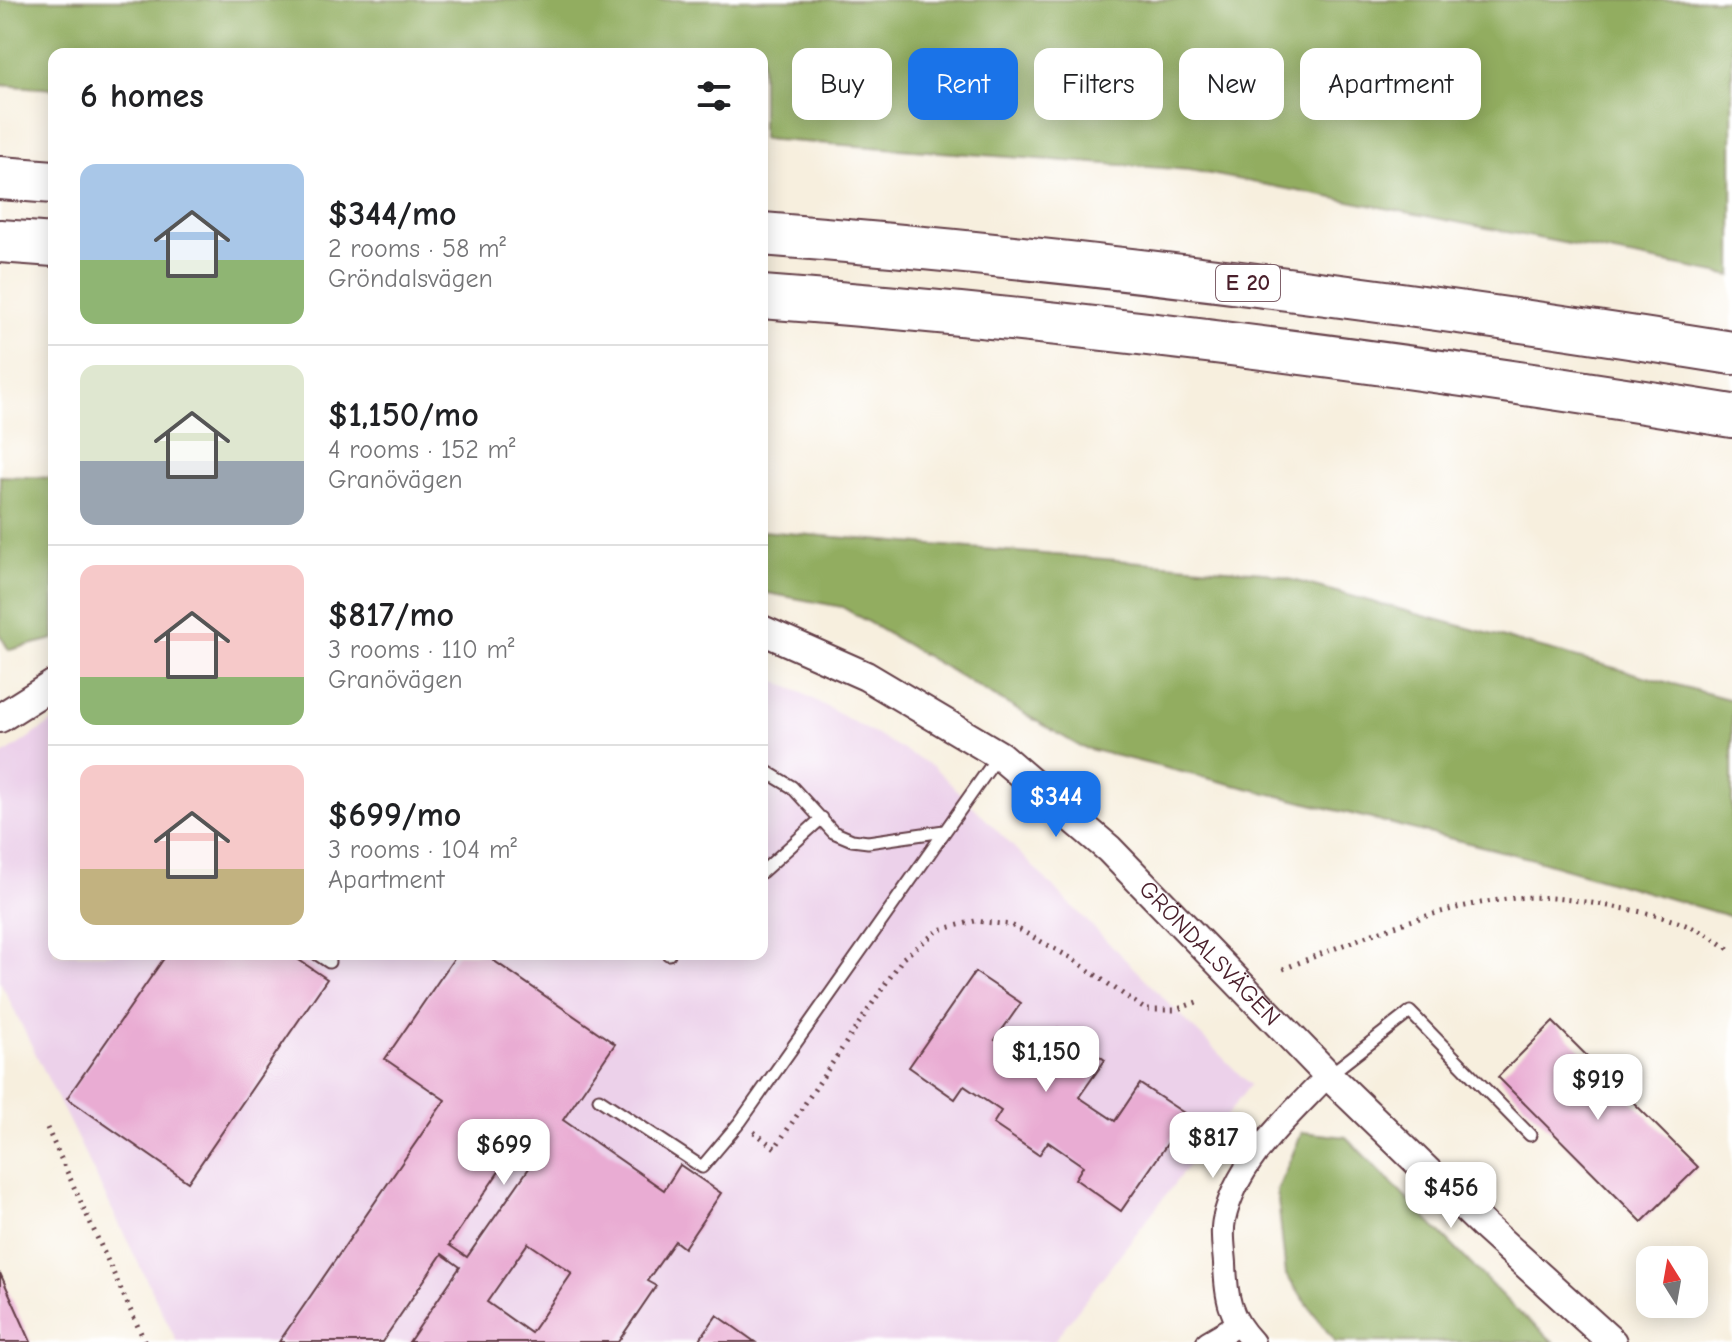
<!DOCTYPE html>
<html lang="en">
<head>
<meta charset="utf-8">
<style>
	:root { --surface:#fff; --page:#f2f2f2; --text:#202124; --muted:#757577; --line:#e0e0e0; --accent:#1a73e8 }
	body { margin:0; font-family:"Comic Neue",sans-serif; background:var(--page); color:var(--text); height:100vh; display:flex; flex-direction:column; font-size:30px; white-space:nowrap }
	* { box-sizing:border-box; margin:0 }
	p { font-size:26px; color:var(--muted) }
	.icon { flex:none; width:44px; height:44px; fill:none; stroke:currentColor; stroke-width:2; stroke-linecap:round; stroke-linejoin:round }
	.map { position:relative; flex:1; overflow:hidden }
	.panel { position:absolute; left:48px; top:48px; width:720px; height:912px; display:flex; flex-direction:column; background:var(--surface); border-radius:16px; box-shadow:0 4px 20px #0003 }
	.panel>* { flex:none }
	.guide { position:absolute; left:792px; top:48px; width:760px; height:72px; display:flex; gap:16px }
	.needle { width:52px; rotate:349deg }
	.controls { position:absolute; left:1636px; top:1246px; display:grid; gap:16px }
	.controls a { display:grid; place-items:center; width:72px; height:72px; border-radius:16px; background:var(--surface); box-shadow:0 4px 20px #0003; font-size:40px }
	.price { position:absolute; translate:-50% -68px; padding:0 18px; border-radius:16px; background:#fff; color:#222; font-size:26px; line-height:52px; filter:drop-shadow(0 2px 4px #0008) }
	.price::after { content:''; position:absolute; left:50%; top:48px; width:24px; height:18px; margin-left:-12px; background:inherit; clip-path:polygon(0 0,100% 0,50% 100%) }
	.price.active { background:var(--accent); color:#fff }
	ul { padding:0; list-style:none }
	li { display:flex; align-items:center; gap:24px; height:200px; padding:0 32px }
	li+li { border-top:2px solid var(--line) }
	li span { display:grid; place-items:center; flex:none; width:224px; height:160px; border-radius:16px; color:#555 }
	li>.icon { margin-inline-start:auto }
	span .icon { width:96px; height:96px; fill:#fffc; stroke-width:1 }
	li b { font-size:34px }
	h2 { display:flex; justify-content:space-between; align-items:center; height:96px; padding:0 32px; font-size:34px }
	.pill { padding:0 28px; border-radius:16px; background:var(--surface); box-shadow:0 4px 20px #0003; font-size:28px; line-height:72px }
	.pill.active { background:var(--accent); color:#fff }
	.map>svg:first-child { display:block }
</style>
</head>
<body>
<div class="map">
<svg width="1732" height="1342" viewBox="0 0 1732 1342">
	<rect width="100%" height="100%" fill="#fff"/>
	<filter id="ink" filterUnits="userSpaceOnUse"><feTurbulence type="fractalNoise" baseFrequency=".0125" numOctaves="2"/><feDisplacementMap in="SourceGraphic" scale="16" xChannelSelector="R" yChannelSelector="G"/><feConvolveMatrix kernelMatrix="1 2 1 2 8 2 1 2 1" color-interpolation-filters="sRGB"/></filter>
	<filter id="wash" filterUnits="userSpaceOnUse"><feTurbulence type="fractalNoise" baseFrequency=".006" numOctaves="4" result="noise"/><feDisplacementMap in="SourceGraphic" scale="32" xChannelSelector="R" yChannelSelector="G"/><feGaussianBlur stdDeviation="1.8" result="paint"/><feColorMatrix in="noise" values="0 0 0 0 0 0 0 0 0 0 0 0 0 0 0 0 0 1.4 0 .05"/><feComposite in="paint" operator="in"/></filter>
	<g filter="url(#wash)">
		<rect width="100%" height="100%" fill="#f7efde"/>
		<!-- built -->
		<path fill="#ecd1ea" d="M762,675L802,693L934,767L1250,1085L1053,1342H177L0,981V757L54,721V954H762Z"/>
		<!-- forest -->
		<path fill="#92ad60" stroke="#6e6646" stroke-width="2" d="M0,0H1732V276L1190,170L762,139V54H54V89L0,85Z
			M0,476L54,478V639L9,650L0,635Z
			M762,531L1263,572L1732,700V917L1537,860L1081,747L842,607L762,592Z
			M1302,1132L1346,1137L1516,1310L1554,1342H1335L1286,1275L1277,1191Z"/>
		<g id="blocks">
			<!-- building -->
			<path fill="#e9acd3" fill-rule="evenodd" d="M167,954H290L327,979L188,1182L67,1098Z
				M457,954H484L615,1044L563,1120L664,1190L680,1165L721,1193L684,1248L675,1241L647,1281L656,1286L618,1342H409L460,1267L442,1254L382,1342H279L445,1100L385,1059ZM515,1148L534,1161L467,1257L449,1245ZM528,1243L572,1273L531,1333L487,1302Z
				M975,972L1021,1003L995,1040L1033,1066L1058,1028L1105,1060L1079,1097L1115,1121L1140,1084L1187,1115L1121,1211L1075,1179L1083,1166L1048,1142L1039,1155L993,1124L1001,1111L964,1086L955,1099L909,1067Z
				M1553,1022L1698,1167L1642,1222L1498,1077Z
				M0,1273L31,1342H0Z
				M717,1315L755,1342H698Z"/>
		</g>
	</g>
	<g filter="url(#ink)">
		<use href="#blocks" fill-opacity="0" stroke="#643e46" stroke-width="2"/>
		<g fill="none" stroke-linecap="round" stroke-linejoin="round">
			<!-- service casing -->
			<g stroke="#643e46" stroke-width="15">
				<path id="service" d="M762,769L792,787L833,832L852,840L868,842L944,831
					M762,872L822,818
					M317,954L329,962
					M668,954H669
					M1329,1075L1410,1012L1530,1135
					M599,1099L702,1167L740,1122L998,756"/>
			</g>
			<!-- minor casing -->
			<g stroke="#643e46" stroke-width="26">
				<path id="minor" d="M1208,1342L1237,1325
					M1253,1342C1229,1317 1226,1297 1225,1263C1224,1249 1221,1233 1224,1220C1237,1160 1289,1117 1328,1075"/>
			</g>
			<!-- tertiary casing -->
			<g stroke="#643e46" stroke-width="32">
				<g id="tertiary">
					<path id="s1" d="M762,630L866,676L999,755L1109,849L1328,1075L1484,1226L1612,1342"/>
					<path d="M0,718L54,684"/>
				</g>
			</g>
			<!-- motorway casing -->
			<g stroke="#643e46" stroke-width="46">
				<path id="motorway" d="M0,178L54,182
					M762,234C1087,259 1410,302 1732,353
					M0,241L54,245
					M762,297C1087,321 1410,364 1732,416"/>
			</g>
			<!-- path -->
			<path stroke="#643e46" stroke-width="5" stroke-dasharray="2 6" stroke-linecap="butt" d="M1283,969C1359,939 1434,906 1516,898C1550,895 1587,902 1620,908C1658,914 1702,926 1732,952
				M47,1128L145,1342
				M754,1132L775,1148L903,958L939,930L975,921L1011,925L1071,958L1146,1010H1175L1197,1002"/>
			<!-- service -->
			<use href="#service" stroke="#fff" stroke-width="11"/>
			<!-- minor -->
			<use href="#minor" stroke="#fff" stroke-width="22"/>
			<!-- tertiary -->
			<use href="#tertiary" stroke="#fff" stroke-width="28"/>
			<!-- motorway -->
			<use href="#motorway" stroke="#fff" stroke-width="42"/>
		</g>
	</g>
	<g text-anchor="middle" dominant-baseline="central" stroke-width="6" stroke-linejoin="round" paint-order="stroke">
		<!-- shield labels -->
		<rect fill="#fff" stroke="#80626b" stroke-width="2" x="1216" y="265" width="64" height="36" rx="6"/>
		<g font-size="22" font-weight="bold" fill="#4a1f2b">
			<text x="1248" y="283">E 20</text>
		</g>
		<!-- street labels -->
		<g font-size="24" fill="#4a1f2b" stroke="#fff">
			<text stroke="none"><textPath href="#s1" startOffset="558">GRÖNDALSVÄGEN</textPath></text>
		</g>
	</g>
</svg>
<div class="controls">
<a><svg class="needle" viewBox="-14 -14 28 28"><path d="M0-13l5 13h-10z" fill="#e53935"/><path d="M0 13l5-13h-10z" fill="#757577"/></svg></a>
</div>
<b class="price active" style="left:1056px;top:839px">$344</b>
<b class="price" style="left:1046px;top:1094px">$1,150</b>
<b class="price" style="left:1598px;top:1122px">$919</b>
<b class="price" style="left:1213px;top:1180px">$817</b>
<b class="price" style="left:504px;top:1187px">$699</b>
<b class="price" style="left:1451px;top:1230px">$456</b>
<div class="guide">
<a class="pill">Buy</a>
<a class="pill active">Rent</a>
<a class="pill">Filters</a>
<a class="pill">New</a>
<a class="pill">Apartment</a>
</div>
<section class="panel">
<h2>6 homes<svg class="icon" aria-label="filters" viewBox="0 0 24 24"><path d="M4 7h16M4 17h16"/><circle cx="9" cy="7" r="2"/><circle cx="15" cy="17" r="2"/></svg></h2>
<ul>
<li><span style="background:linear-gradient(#a9c7e8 60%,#8fb573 0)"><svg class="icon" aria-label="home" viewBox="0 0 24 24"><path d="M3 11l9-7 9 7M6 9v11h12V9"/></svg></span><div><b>$344/mo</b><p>2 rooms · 58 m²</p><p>Gröndalsvägen</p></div></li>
<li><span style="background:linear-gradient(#dfe7d0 60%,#9aa5b1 0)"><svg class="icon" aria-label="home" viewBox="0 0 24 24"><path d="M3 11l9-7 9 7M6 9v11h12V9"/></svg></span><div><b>$1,150/mo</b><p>4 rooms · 152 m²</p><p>Granövägen</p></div></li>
<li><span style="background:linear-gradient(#f6c9c9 70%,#8fb573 0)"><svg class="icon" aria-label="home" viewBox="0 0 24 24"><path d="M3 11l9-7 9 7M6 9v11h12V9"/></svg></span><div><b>$817/mo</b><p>3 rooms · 110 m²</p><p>Granövägen</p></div></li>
<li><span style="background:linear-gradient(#f6c9c9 65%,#c2b280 0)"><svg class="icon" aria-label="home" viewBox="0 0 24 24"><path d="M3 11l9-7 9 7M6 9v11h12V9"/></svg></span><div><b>$699/mo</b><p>3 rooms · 104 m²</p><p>Apartment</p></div></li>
</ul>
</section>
</div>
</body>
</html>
